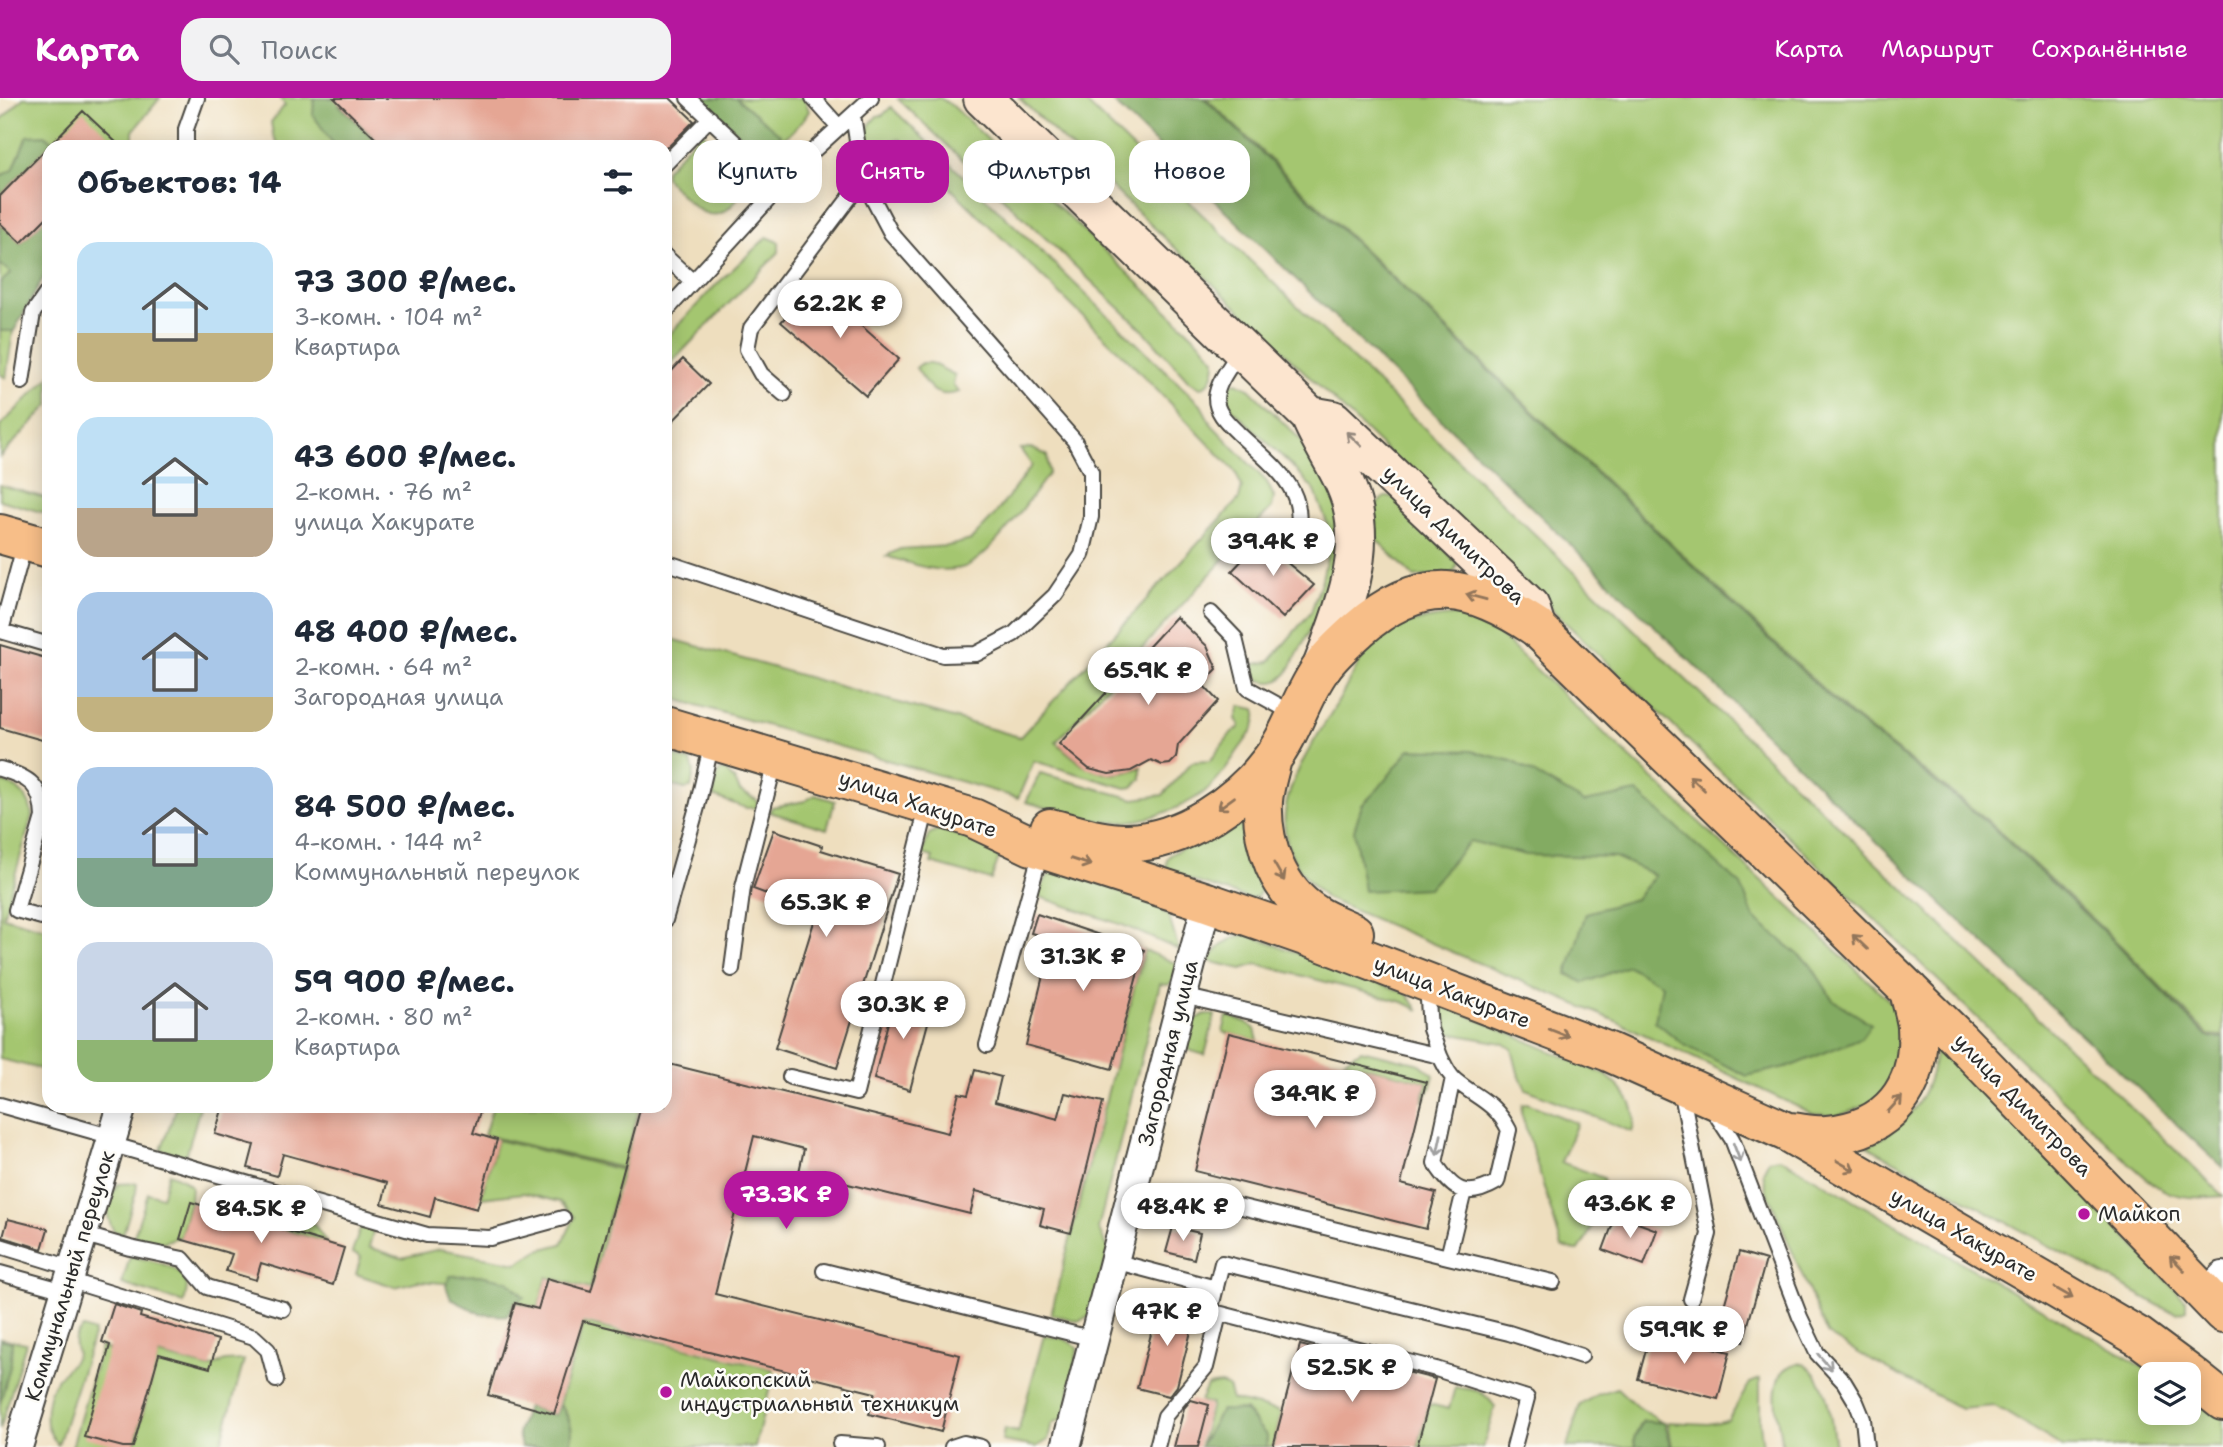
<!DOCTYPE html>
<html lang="ru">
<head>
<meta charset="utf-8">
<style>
	:root { --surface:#fff; --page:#f2f2f3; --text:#1f2937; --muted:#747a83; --accent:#b5179e }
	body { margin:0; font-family:"Shantell Sans",sans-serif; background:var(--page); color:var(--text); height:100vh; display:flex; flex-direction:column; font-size:26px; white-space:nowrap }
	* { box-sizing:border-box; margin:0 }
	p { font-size:23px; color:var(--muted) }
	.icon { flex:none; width:38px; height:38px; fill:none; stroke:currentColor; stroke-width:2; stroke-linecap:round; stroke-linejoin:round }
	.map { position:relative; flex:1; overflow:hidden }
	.details { position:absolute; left:42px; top:42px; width:630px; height:973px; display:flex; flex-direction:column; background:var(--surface); border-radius:21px; box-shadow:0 4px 18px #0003 }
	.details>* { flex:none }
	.banner { position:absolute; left:693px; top:42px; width:665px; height:63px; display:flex; gap:14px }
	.buttons { position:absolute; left:2138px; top:1264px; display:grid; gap:14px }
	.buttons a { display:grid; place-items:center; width:63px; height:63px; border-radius:14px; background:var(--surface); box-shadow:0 4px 18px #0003; font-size:35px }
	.price { position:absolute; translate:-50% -60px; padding:0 16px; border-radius:24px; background:#fff; color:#222; font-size:23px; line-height:46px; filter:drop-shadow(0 2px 4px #0008) }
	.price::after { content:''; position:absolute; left:50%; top:42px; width:21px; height:16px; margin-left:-10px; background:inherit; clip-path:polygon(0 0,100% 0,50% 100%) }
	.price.selected { background:var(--accent); color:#fff }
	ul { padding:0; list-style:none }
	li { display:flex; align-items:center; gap:21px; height:175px; padding:0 35px }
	li span { display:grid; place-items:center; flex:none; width:196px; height:140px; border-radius:21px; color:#555 }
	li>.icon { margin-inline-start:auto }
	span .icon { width:84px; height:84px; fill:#fffc; stroke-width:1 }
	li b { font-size:30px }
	h2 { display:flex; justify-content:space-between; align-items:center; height:84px; padding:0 35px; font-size:30px }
	.pill { padding:0 24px; border-radius:21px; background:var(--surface); box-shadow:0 4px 18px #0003; font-size:24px; line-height:63px }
	.pill.selected { background:var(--accent); color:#fff }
	header { display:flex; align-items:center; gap:42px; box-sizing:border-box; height:98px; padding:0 35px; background:var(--accent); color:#fff }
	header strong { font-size:33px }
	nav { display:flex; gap:38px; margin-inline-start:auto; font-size:24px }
	.search { width:490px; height:63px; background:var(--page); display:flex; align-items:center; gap:18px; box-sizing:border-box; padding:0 24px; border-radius:21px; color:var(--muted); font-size:26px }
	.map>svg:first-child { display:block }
</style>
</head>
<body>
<header>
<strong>Карта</strong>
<div class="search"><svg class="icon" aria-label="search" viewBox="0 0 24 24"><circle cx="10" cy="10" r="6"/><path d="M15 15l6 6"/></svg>Поиск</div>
<nav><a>Карта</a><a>Маршрут</a><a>Сохранённые</a></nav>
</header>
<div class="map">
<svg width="2223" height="1349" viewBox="0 0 2223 1349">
	<rect width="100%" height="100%" fill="#fdfcf7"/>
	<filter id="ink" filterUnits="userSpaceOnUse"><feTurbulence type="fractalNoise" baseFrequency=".0143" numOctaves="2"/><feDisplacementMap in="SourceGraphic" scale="14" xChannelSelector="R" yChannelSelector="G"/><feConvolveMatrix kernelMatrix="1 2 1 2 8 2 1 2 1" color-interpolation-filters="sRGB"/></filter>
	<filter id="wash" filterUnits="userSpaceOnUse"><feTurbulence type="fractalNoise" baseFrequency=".00686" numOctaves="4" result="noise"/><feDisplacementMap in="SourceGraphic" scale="28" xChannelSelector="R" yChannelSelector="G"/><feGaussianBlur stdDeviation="1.57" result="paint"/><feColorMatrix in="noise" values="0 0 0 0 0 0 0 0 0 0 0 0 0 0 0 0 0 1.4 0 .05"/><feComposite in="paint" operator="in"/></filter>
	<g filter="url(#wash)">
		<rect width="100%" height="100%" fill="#eedebe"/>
		<!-- green -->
		<path fill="#a4c66f" stroke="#68784d" stroke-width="2" d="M23,0H160L133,33V49H49V168L13,233L6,280L0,276V23Z
			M280,0H347L341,7L383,49H280L273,37L271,24L285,7Z
			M702,0H804L809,13C802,25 794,33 783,41C777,44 769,49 762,48C742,45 716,14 702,0Z
			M940,0L954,9L1202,246L1215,261C1215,273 1213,286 1200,290L1188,282L1145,234L898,1Z
			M1019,0H1081L2223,1098C2164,1105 2157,1089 2116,1053Z
			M1206,0H2223V938L2208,937L2121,848L1987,722L1847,614Z
			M891,9L1201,307L1211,326L1267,384L1274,399L1272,409L1056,644C1083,670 1104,686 1141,669V681L1133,689L1126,690L1034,663L1018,700L665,598V539L1020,639L1239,401L1242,389L1235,373L1129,263L900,41L882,46H869L865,40L870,26L877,18L883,17Z
			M702,33L745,77C744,90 740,98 732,107C708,134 682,97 665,79V72Z
			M767,139L779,144V154L665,271V241L714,189Z
			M922,265H931L955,277L953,288L959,294C933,302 929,288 916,270Z
			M49,279V307L0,359V328Z
			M1237,284L1247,289L1312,353L1340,410L1333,488L1288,574C1279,585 1272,586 1259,582L1254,573L1255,566L1269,564L1311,514L1322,481L1329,449L1327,425L1315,393L1290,366L1228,307L1224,297L1227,287Z
			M1031,350L1047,357L1049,375C1031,399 988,464 961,470C936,476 909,465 886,458L900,451L948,448L971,442L993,419L1032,367L1020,351Z
			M0,387L49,401V424L48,416L0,402Z
			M1385,399H1395L1457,465L1455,473L1448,477L1414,479L1377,442C1377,425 1369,408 1385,399Z
			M1461,517L1492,530L1895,908L1903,961L1882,1001L1838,1018L1813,1016L1618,924L1327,801C1247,732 1297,673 1339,602C1347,588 1366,548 1378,538C1398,523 1436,519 1461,517Z
			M1240,608L1255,611C1261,626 1245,642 1237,654C1228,668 1217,684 1203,695C1179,712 1140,726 1111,724C1082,722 1054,711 1026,704L1040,675L1134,701L1163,697L1192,664L1210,663L1232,634L1238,631L1240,627L1236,621Z
			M665,654L691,664L694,673L691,690L685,691L665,686Z
			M725,672L735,683L740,693L757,702V710H746L713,698L718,674Z
			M0,683C19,689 30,698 32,718L3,819L49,832V973L0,961Z
			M815,697L835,703L827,731L769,714L772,709L805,703Z
			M1238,722L1241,723L1261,792L1257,799L1250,801L1172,776L1166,771L1167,761L1171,756Z
			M939,731L1002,751L991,782L931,765L933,759L922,756L929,736Z
			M1060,770L1157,807L1169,819L1179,852L1125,828L1037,798L1047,779Z
			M1246,836L1406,895L1419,912L1403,904L1257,866L1242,871L1208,863C1219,848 1228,840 1246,836Z
			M1144,852L1178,866L1174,882L1168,887L1160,886L1098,1131L1109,1151L1089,1219L1078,1223L1051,1216Z
			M1442,906L1606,977C1624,992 1641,1010 1632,1034L1526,991L1518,975L1512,951L1502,945L1448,935C1440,926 1440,918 1442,906Z
			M1203,917H1215L1205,957L1191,953L1184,944C1185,930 1191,924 1203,917Z
			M1227,918L1246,924L1255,931L1258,943L1223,934Z
			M1937,936L2186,1203V1212L2178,1215L2167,1212L1867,1048C1916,1023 1934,990 1937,936Z
			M1361,952L1420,966L1434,977L1430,991L1422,1004L1427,984L1343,963Z
			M1527,1005L1577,1025L1561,1064L1603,1080C1609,1098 1589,1138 1578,1153L1562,1149L1521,1014L1522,1007Z
			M177,1008L200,1009L186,1058L161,1052Z
			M493,1008H640L623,1070L484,1037Z
			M497,1042L622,1072L590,1191L547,1179L538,1210L518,1205L505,1190L418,1183L395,1189L356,1176L361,1159L352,1155L362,1125L375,1127L369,1149L401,1160L440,1151L517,1165L539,1152L562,1146L575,1119L560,1104L524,1095L481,1100Z
			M1780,1060L2155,1276H2151V1314H2189V1296L2223,1320V1349H2063L1995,1308L1961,1311L1874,1264L1827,1236L1766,1091L1763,1074L1769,1062Z
			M169,1075L183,1081L191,1088L190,1104L180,1139L159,1145L133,1141L148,1095L162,1099Z
			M137,1085L136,1094L123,1136L114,1133C103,1115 107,1103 118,1086Z
			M299,1118L314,1126L326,1144L279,1130L289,1120Z
			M130,1158C147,1162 183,1166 187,1188C187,1193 185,1200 184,1205L122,1186Z
			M584,1225L774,1272L755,1349H568C576,1333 570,1320 560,1306L555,1319Z
			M83,1230L94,1234L58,1347C54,1341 48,1334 47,1327C45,1311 48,1290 60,1278C67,1269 73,1267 77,1256C73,1244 73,1238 83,1230Z
			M1044,1237L1064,1241L1078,1249L1065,1320L1052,1325L1048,1342L1036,1349L1002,1343L1004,1331L1018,1334Z
			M0,1240L26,1245L0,1332Z
			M101,1248L109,1252L125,1349H72Z
			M158,1257L209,1270L225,1263L244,1262L220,1349H134Z
			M1804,1265C1830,1284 1830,1319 1835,1349H1783C1777,1321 1762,1267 1804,1265Z
			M1760,1281V1325L1763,1349H1672L1668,1324L1708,1326L1728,1322L1750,1285Z
			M1221,1286L1228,1289L1232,1302L1278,1313L1281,1317L1273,1349H1266L1267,1339L1245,1312L1222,1313L1201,1346L1211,1306L1200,1303L1207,1288Z
			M1455,1289C1475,1292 1483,1291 1495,1309L1483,1349H1418L1429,1306L1449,1311Z
			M1617,1290L1634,1306L1661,1324H1642L1634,1341L1635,1349H1567L1580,1307L1598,1296Z"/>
		<!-- forest -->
		<path fill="#83ab62" stroke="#576b46" stroke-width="2" d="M314,0H346L339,7L383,49H333L334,47L313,17Z
			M702,0H736L781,37L779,45L762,48L743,40Z
			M1109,0H1204L1844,613L1987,724L2119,848L2207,939L2223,940V1070L1904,770Z
			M45,37L53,44L0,98V78L13,72L27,38Z
			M49,116V169L14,233H0V185L11,175L0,166V125L21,145Z
			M1410,651L1471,653L1512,663L1584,704L1637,694L1741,787L1754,820L1810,866L1833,902L1871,926L1861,940L1794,967L1747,978L1684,947L1655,923L1662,887L1628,868L1584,885L1567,876L1586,815L1635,801L1655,777L1615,759L1526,757L1470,743L1429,790L1364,793L1354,732L1362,707L1378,691Z
			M480,1177L508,1183L524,1199L515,1204L507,1218L481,1216L451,1201L446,1188L450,1178Z
			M0,1241L12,1244L11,1265L0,1306Z
			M560,1307C569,1319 576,1334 569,1349H521L518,1335L527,1308L555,1317Z
			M1221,1312L1245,1313L1267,1338L1266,1349H1200Z
			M1643,1323L1665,1325L1671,1349H1635L1634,1340Z"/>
		<g id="blocks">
			<!-- building -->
			<path fill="#e5a694" d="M334,0H670L694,23L668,49H384Z
				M83,13L121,49H49V117L21,145L0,125V98Z
				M814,186L899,261L866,298L781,224Z
				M683,261L709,286L665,331V280Z
				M1263,440L1284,462L1314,487L1283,520L1232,473Z
				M1176,519L1207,548L1217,571L1202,586L1218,603L1178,647L1176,660L1170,666L1162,667L1151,662L1131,673L1109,676L1089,671L1059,646Z
				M0,547L49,561V644L0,630Z
				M774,732L822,748L821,752L898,776L837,970L775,950L817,814L753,791Z
				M1037,816L1144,852L1112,971L1026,947L1052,841L1031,835Z
				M895,896L933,906L910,992L874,981Z
				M1229,935L1426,984L1401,1086L1436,1095L1426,1131L1195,1073Z
				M665,965L948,1035L959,995L968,997L975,972L1001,979L995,1004L1058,1021L1065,995L1103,1004L1071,1135L1040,1127L1044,1111L976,1093L970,1116L799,1074L804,1051L754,1038L715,1196L960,1257L941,1334L869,1316L875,1295L583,1223L554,1316L488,1297L515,1205L538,1211L547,1180L591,1193L641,1008H665Z
				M223,1008H482L473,1035L497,1042L477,1111L435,1099L430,1119L382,1106L387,1085L283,1056L277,1078L248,1070L254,1047L215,1036Z
				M191,1104L344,1150L333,1187L261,1165L256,1182L226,1173L232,1156L180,1141Z
				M1616,1117L1657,1132L1644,1167L1603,1152Z
				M8,1121L48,1131L42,1151L3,1139Z
				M1173,1129L1200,1135L1194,1161L1166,1154Z
				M1739,1154L1766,1162L1743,1244L1716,1237Z
				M1160,1201L1197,1210L1177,1288L1169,1298L1137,1290Z
				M114,1206L141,1215L140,1219L218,1242L210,1270L159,1256L133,1349H123L84,1339L110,1247L102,1244Z
				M1651,1234L1730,1254L1718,1301L1638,1281Z
				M1300,1247L1435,1281L1417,1349H1273Z
				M1191,1302L1209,1307L1198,1349H1174L1184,1310Z"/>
		</g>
	</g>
	<g filter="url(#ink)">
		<use href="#blocks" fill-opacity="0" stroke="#484641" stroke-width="2"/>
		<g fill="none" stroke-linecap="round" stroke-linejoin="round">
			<!-- lane casing -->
			<g stroke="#484641" stroke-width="18">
				<path id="lane" d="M688,0L781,88
					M813,0L839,29
					M186,49V31L197,0
					M665,66L710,20
					M665,158L693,184
					M665,214L814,52L871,0
					M1241,252C1232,266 1217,284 1216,300C1216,315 1228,325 1238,335C1277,372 1316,395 1291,455
					M22,284L33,215L49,192
					M784,296L761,276L747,251L751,230L863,82
					M25,445L1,533L49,547
					M665,464L943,557L976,556L1014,536L1055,497L1082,457L1091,419V374L1074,342L891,135L863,82L853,17
					M1211,515L1235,540L1247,590L1294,616
					M0,671C29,679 42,687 43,719L16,812L49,821
					M665,822L697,709L712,644
					M732,871L743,789L775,664
					M1427,888L1430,931L1440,958
					M1183,898L1440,958C1444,966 1448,976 1455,982C1478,1001 1495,1004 1509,1032L1497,1084C1466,1102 1453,1093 1435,1065L1453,980
					M987,947L1041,753
					M790,979L856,995L927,709
					M1681,991L1709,1136L1691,1201
					M0,1007L113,1039
					M1713,1012L1732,1041L1800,1219L1817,1255L1844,1284L1856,1304L1863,1321L1866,1349
					M110,1046L427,1137L490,1140L563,1120
					M1201,1099L1448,1159L1464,1093
					M82,1136L130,1150L183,1161L207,1189L283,1211
					M0,1148L72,1170
					M1448,1159L1553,1184
					M1114,1163L1216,1190
					M824,1173L1094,1241
					M0,1175L65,1193
					M68,1182L254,1239L268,1252L276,1282
					M840,1346L878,1349
					M952,1349L964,1345L981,1349
					M1157,1349L1165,1318L1206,1269L1219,1216
					M1514,1349L1527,1300L1436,1271L1210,1213L1222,1165L1509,1235L1581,1258"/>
			</g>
			<!-- street casing -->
			<g stroke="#484641" stroke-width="32">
				<path id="street" d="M2206,1196L2223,1178
					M18,1349L122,1008
					M1066,1349L1207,804"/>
			</g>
			<!-- secondary casing -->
			<g stroke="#484641" stroke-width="42">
				<path id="secondary" d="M983,0L1310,318L1333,322L1530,509L1536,529
					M1310,318C1322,348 1344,375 1352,406C1366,460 1341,519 1322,569"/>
			</g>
			<!-- primary casing -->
			<g stroke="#484641" stroke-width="42">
				<path id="primary" d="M0,436L49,450
					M665,628L973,720L1032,748L1207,804L1322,844L1609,954L1787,1034L2139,1239L2189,1276
					M1272,661C1269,674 1264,689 1263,703C1261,746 1278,793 1315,816C1327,824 1342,829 1354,835
					M1050,730C1075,736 1102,746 1128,745C1183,743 1239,705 1271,662C1293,634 1301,597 1322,569C1332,555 1347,542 1359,531C1423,475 1470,486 1536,529L1959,941L2223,1215
					M1789,1034C1802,1035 1815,1038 1827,1037C1889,1032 1921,990 1917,929C1916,917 1911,904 1909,892
					M2189,1276L2223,1303"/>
			</g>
			<!-- lane -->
			<use href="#lane" stroke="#fff" stroke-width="14"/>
			<!-- street -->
			<use href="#street" stroke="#fff" stroke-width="28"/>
			<!-- secondary -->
			<use href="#secondary" stroke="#fce5cf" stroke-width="38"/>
			<!-- primary -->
			<use href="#primary" stroke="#f7be88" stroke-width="38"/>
		</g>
		<!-- one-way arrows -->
		<defs><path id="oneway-shaft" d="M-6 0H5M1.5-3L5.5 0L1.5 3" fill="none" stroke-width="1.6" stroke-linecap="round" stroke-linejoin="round" transform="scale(1.75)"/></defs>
		<use stroke="#94887d" href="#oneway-shaft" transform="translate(1354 341) rotate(-137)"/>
		<g stroke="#91745a">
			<use href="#oneway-shaft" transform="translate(1476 499) rotate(-165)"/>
			<use href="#oneway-shaft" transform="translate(1697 685) rotate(-136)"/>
			<use href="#oneway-shaft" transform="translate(1226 705) rotate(144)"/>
			<use href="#oneway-shaft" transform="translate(1081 764) rotate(18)"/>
			<use href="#oneway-shaft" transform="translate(1279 774) rotate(60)"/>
			<use href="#oneway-shaft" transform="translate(1860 844) rotate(-136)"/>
			<use href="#oneway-shaft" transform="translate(1559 935) rotate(21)"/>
			<use href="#oneway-shaft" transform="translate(1895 1006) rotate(-48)"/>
			<use href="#oneway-shaft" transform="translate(1846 1068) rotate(30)"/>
			<use href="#oneway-shaft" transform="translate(2177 1165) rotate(-134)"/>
			<use href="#oneway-shaft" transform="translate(2064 1195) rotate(30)"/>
		</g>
		<g stroke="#a0a0a0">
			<use href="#oneway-shaft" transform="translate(1439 1047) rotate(102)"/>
			<use href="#oneway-shaft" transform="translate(1737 1055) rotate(69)"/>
			<use href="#oneway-shaft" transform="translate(1825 1264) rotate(48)"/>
		</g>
	</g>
	<!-- markers -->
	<g fill="#b5179e" stroke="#fdfcf7" stroke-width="2.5">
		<circle cx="2084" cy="1116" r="7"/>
		<circle cx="666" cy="1294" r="7"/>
	</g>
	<g text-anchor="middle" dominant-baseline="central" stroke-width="5" stroke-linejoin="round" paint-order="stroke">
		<!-- street labels -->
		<g font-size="21" fill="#2b2b2b" stroke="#fdfcf7">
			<text transform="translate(1454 437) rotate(44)">улица Димитрова</text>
			<text transform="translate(918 706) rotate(19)">улица Хакурате</text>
			<text transform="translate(1452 894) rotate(21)">улица Хакурате</text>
			<text transform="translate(1168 955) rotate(-76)">Загородная улица</text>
			<text transform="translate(2023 1007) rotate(46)">улица Димитрова</text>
			<text transform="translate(1964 1137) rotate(30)">улица Хакурате</text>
			<text transform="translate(70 1178) rotate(-73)">Коммунальный переулок</text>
		</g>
		<!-- poi labels -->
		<g font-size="21" fill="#2b2b2b" stroke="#fdfcf7" text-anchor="start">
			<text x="2098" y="1116">Майкоп</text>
			<text x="680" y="1282">Майкопский<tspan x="680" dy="24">индустриальный техникум</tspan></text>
		</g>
	</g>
</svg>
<div class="buttons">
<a><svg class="icon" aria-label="layers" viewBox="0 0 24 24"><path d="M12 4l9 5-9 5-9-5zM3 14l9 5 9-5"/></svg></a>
</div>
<b class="price" style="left:840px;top:242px">62.2K ₽</b>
<b class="price" style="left:1273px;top:480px">39.4K ₽</b>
<b class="price" style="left:1148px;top:609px">65.9K ₽</b>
<b class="price" style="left:826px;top:841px">65.3K ₽</b>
<b class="price" style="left:1083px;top:895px">31.3K ₽</b>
<b class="price" style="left:903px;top:943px">30.3K ₽</b>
<b class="price" style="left:1315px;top:1032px">34.9K ₽</b>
<b class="price selected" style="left:786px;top:1133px">73.3K ₽</b>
<b class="price" style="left:1630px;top:1142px">43.6K ₽</b>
<b class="price" style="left:1183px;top:1145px">48.4K ₽</b>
<b class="price" style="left:261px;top:1147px">84.5K ₽</b>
<b class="price" style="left:1167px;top:1250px">47K ₽</b>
<b class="price" style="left:1684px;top:1268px">59.9K ₽</b>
<b class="price" style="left:1352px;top:1306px">52.5K ₽</b>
<div class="banner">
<a class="pill">Купить</a>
<a class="pill selected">Снять</a>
<a class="pill">Фильтры</a>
<a class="pill">Новое</a>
</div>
<section class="details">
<h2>Объектов: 14<svg class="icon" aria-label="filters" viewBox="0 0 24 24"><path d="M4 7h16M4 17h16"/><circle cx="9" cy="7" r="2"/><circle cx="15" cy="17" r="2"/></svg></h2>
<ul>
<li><span style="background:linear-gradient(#bfe0f5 65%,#c2b280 0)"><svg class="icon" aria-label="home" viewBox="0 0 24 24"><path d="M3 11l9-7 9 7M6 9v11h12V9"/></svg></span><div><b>73 300 ₽/мес.</b><p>3-комн. · 104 m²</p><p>Квартира</p></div></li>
<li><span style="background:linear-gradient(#bfe0f5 65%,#b9a48a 0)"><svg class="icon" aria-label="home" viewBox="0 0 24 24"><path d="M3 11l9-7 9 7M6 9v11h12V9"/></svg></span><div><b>43 600 ₽/мес.</b><p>2-комн. · 76 m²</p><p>улица Хакурате</p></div></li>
<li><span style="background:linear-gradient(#a9c7e8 75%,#c2b280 0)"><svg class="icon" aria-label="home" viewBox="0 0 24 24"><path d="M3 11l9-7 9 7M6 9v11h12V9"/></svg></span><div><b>48 400 ₽/мес.</b><p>2-комн. · 64 m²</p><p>Загородная улица</p></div></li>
<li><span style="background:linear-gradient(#a9c7e8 65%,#7fa58c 0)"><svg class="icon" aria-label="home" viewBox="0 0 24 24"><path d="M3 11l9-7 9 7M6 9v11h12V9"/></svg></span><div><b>84 500 ₽/мес.</b><p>4-комн. · 144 m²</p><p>Коммунальный переулок</p></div></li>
<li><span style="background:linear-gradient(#c9d6e8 70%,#8fb573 0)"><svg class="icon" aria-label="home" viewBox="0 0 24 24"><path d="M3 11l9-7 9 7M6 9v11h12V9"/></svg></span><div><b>59 900 ₽/мес.</b><p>2-комн. · 80 m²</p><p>Квартира</p></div></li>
</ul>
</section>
</div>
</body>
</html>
